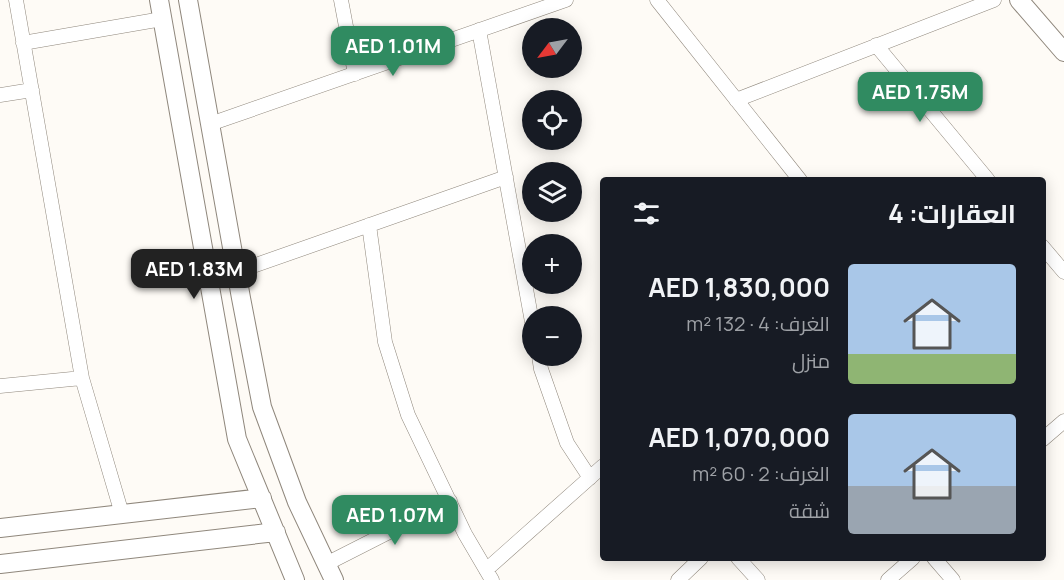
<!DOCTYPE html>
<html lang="ar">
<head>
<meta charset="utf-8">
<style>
	:root { --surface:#171b24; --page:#20242c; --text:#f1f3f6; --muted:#9ea1a6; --accent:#308b61 }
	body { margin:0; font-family:Manrope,Cairo,sans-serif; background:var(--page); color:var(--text); direction:rtl; height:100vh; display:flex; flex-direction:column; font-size:22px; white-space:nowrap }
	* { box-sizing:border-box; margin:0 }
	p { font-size:20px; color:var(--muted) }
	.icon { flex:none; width:33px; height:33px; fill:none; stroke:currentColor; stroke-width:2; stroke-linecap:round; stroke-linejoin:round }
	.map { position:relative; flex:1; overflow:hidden; direction:ltr }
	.details { position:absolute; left:600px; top:177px; width:446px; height:384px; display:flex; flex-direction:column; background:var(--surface); border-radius:6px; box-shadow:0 3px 15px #0003; direction:rtl }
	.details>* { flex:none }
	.needle { width:39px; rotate:238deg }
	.fabs { position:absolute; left:522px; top:18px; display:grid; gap:12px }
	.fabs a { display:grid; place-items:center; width:60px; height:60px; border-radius:50%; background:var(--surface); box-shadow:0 3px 15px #0003; font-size:30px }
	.price { position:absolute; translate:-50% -51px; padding:0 14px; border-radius:12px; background:var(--accent); color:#fff; font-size:20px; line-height:39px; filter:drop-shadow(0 2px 3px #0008) }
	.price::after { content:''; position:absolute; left:50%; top:36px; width:18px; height:14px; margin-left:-9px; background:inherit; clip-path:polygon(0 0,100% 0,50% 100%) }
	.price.selected { background:#222; color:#fff }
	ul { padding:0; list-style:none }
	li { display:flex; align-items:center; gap:18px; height:150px; padding:0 30px }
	li span { display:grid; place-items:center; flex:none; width:168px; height:120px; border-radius:6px; color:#555 }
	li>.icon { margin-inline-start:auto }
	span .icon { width:72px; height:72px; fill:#fffc; stroke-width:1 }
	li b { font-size:26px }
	h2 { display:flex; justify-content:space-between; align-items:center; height:72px; padding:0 30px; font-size:26px }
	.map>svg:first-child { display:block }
</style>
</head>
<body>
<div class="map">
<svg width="1064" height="580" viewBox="0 0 1064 580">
	<rect width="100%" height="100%" fill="#fefbf6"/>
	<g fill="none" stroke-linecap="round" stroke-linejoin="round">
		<!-- minor casing -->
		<g stroke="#8f877c" stroke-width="15">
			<path id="minor" d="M16,0L82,378L122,514
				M341,0L355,74
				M657,0L800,180
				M479,30L532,322
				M23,43L162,19
				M876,45L988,180
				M0,95L32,90
				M736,100L994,0
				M210,124L566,0
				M369,225L385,342L408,415L465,534L492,580
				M1042,246L1064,272
				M236,272L506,177
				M539,356L541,369L567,443L590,478
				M0,386L82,378
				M1042,440L1064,421
				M738,558L758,580
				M934,558L953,580
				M326,564L450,501
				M486,570L603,466
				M678,580L701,558
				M888,580L913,558"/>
		</g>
		<!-- tertiary casing -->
		<g stroke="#8f877c" stroke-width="20">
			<path id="tertiary" d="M159,0L237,439L295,580
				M188,0L241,298L262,407L297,502L334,580
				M1019,0L1064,52
				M0,528L262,498
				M0,564L276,532"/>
		</g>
		<!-- minor -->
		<use href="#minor" stroke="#fff" stroke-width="14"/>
		<!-- tertiary -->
		<use href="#tertiary" stroke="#fff" stroke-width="18"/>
	</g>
</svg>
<div class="fabs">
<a><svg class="needle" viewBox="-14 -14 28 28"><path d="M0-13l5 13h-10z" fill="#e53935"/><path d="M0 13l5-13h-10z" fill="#9ea1a6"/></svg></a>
<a><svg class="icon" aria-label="locate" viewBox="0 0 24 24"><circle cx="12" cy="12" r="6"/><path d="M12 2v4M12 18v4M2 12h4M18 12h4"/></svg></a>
<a><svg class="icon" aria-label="layers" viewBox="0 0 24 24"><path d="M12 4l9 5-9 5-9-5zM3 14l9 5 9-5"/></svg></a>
<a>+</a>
<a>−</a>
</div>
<b class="price" style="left:393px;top:77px">AED 1.01M</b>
<b class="price" style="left:920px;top:123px">AED 1.75M</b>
<b class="price selected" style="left:194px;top:300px">AED 1.83M</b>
<b class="price" style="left:395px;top:546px">AED 1.07M</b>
<section class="details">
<h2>العقارات: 4<svg class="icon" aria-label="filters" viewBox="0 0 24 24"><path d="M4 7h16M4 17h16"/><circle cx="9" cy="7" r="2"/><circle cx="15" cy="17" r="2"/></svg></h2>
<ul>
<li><span style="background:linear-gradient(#a9c7e8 75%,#8fb573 0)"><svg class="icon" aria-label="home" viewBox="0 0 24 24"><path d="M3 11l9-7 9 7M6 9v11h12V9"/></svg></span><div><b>AED 1,830,000</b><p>الغرف: 4 · 132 m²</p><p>منزل</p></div></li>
<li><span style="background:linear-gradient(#a9c7e8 60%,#9aa5b1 0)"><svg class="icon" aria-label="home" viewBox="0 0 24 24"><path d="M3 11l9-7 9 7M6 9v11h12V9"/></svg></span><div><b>AED 1,070,000</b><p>الغرف: 2 · 60 m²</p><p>شقة</p></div></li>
</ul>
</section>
</div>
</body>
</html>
